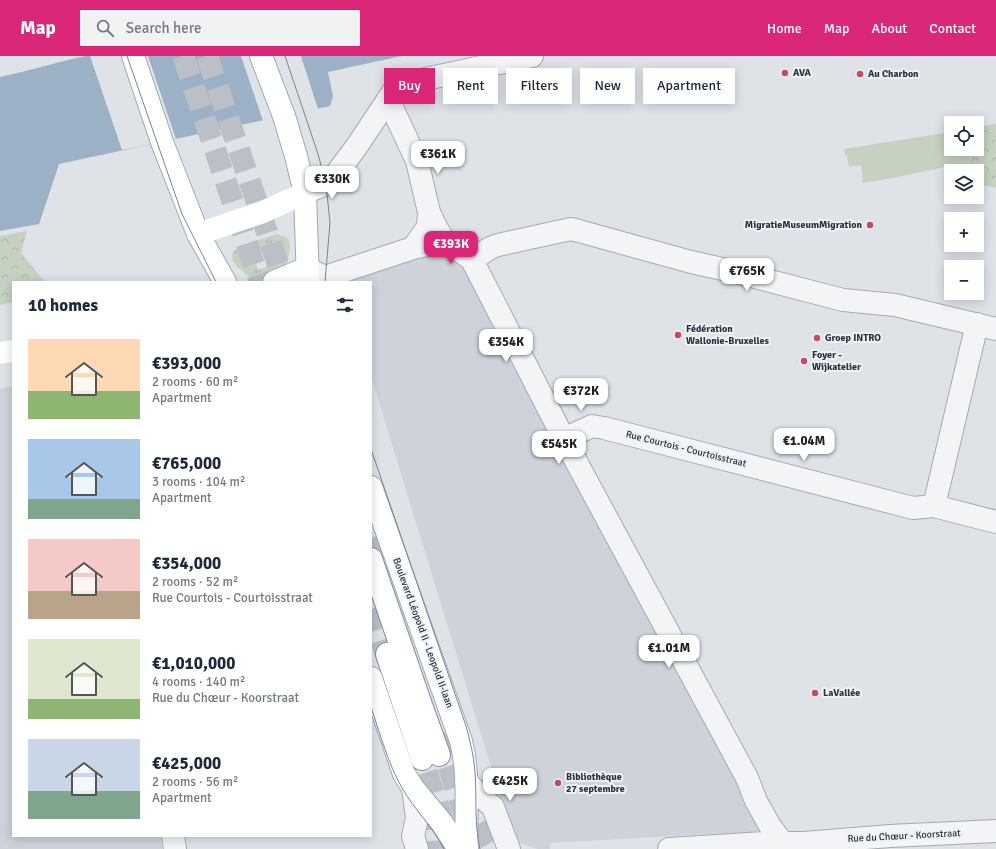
<!DOCTYPE html>
<html lang="en">
<head>
<meta charset="utf-8">
<style>
	:root { --surface:#fff; --page:#f2f2f3; --text:#1f2937; --muted:#747a83; --accent:#db2777 }
	body { margin:0; font-family:Signika,sans-serif; background:var(--page); color:var(--text); height:100vh; display:flex; flex-direction:column; font-size:15px; white-space:nowrap }
	* { box-sizing:border-box; margin:0 }
	p { font-size:13px; color:var(--muted) }
	.icon { flex:none; width:22px; height:22px; fill:none; stroke:currentColor; stroke-width:2; stroke-linecap:round; stroke-linejoin:round }
	.map { position:relative; flex:1; overflow:hidden }
	.panel { position:absolute; left:12px; top:225px; width:360px; height:556px; display:flex; flex-direction:column; background:var(--surface); border-radius:0px; box-shadow:0 2px 10px #0003 }
	.panel>* { flex:none }
	.banner { position:absolute; left:384px; top:12px; width:380px; height:36px; display:flex; gap:8px }
	.fabs { position:absolute; left:944px; top:60px; display:grid; gap:8px }
	.fabs a { display:grid; place-items:center; width:40px; height:40px; border-radius:0px; background:var(--surface); box-shadow:0 2px 10px #0003; font-size:20px }
	.price { position:absolute; translate:-50% -34px; padding:0 9px; border-radius:8px; background:#fff; color:#222; font-size:13px; line-height:26px; filter:drop-shadow(0 1px 2px #0008) }
	.price::after { content:''; position:absolute; left:50%; top:24px; width:12px; height:9px; margin-left:-6px; background:inherit; clip-path:polygon(0 0,100% 0,50% 100%) }
	.price.on { background:var(--accent); color:#fff }
	ul { padding:0; list-style:none }
	li { display:flex; align-items:center; gap:12px; height:100px; padding:0 16px }
	li span { display:grid; place-items:center; flex:none; width:112px; height:80px; border-radius:0px; color:#555 }
	li>.icon { margin-inline-start:auto }
	span .icon { width:48px; height:48px; fill:#fffc; stroke-width:1 }
	li b { font-size:17px }
	h2 { display:flex; justify-content:space-between; align-items:center; height:48px; padding:0 16px; font-size:17px }
	.chip { padding:0 14px; border-radius:0px; background:var(--surface); box-shadow:0 2px 10px #0003; font-size:14px; line-height:36px }
	.chip.on { background:var(--accent); color:#fff }
	header { display:flex; align-items:center; gap:24px; box-sizing:border-box; height:56px; padding:0 20px; background:var(--accent); color:#fff }
	header strong { font-size:19px }
	nav { display:flex; gap:22px; margin-inline-start:auto; font-size:14px }
	.search { width:280px; height:36px; background:var(--page); display:flex; align-items:center; gap:10px; box-sizing:border-box; padding:0 14px; border-radius:0px; color:var(--muted); font-size:15px }
	.map>svg:first-child { display:block }
</style>
</head>
<body>
<header>
<strong>Map</strong>
<div class="search"><svg class="icon" aria-label="search" viewBox="0 0 24 24"><circle cx="10" cy="10" r="6"/><path d="M15 15l6 6"/></svg>Search here</div>
<nav><a>Home</a><a>Map</a><a>About</a><a>Contact</a></nav>
</header>
<div class="map">
<svg width="996" height="793" viewBox="0 0 996 793">
	<defs>
		<pattern id="grass-tufts" width="24" height="20" patternUnits="userSpaceOnUse"><rect width="24" height="20" fill="#c5d1c1"/><path d="M3 7l-1-3M5 7V3M7 7l1-3M15 17l-1-3M17 17v-4M19 17l1-3" fill="none" stroke="#a9b4a7"/></pattern>
		<pattern id="park-crowns" width="20" height="18" patternUnits="userSpaceOnUse"><rect width="20" height="18" fill="#c5d1c1"/><path d="M2 6a3 3 0 1 1 6 0M12 15a3 3 0 1 1 6 0" fill="none" stroke="#a9b4a7"/></pattern>
	</defs>
	<rect width="100%" height="100%" fill="#dfe3e8"/>
	<!-- built -->
	<path fill="#ced2da" d="M428,194H438L446,197L462,207L496,267L491,270L734,720L764,778L726,784L725,777L550,787V793H537L518,786L512,779L371,320V226H346Z
		M13,330V780H160L162,793H0V333Z"/>
	<!-- grass -->
	<path fill="url(#grass-tufts)" fill-rule="evenodd" d="M277,178L286,181L289,184L290,192L283,223L275,226H256L236,210L233,205L232,199L234,195L240,190ZM269,192L274,208L258,214L253,198Z"/>
	<!-- park -->
	<path fill="url(#park-crowns)" d="M996,68V132L977,127V115H972L969,93H977V71Z
		M27,175L21,197L45,226H13V246L0,249V180Z"/>
	<!-- garden -->
	<path fill="#c5d1c1" d="M951,76V93H969L972,115H951V121L944,119L945,111L898,121L863,127L861,109L849,111L847,99H845L844,93Z"/>
	<!-- water -->
	<path fill="#9cb1c6" d="M85,0H402L328,16L333,40L330,50L59,108L39,168L0,175V21C29,15 57,6 85,0Z"/>
	<!-- pier -->
	<path fill="#dfe3e8" d="M90,0H148L176,83L122,94Z
		M241,0H301L318,53L263,65Z"/>
	<g fill="none" stroke-linecap="round" stroke-linejoin="round">
		<!-- highway-tunnel -->
		<path stroke="#bbbfc6" stroke-width="22" stroke-dasharray="22 11" stroke-linecap="butt" d="M183,0L260,226
			M207,0L284,226
			M371,482L384,521
			M371,553L392,617
			M438,679L465,760
			M416,685L444,768
			M463,739L495,793
			M431,752L434,769L435,793"/>
		<!-- street casing -->
		<g stroke="#a5aab2" stroke-width="24">
			<path id="street" d="M388,43L417,105L429,156L428,171L413,192
				M305,137L326,128L336,118L357,90L395,33L407,27L532,0
				M429,156C433,165 440,182 449,188C458,194 464,197 472,204L564,383L747,722L756,745L770,770L787,793
				M472,204L490,192L498,189L571,173L579,175L691,206L736,216L843,244L895,249L996,273
				M307,212L325,221L413,192L427,189
				M564,383L592,370L604,372L913,452L934,450L996,466
				M934,450L977,268
				M466,725L476,736L493,751L509,793
				M413,732L417,762L413,780L417,793
				M173,780L175,793
				M669,793L764,787H804L890,780L996,775"/>
		</g>
		<!-- primary casing -->
		<g stroke="#9fa8b3" stroke-width="24">
			<path id="primary" d="M133,0L162,86L198,178L225,226
				M261,0L284,60L296,100L305,137L308,226
				M274,226L307,212
				M371,431L461,685C470,720 465,757 467,793
				M371,622L404,718L413,732L442,767L459,793"/>
		</g>
		<!-- highway casing -->
		<g stroke="#87919e" stroke-width="24">
			<path id="highway" d="M302,226L307,212
				M371,503L421,649L439,699
				M387,598L422,703"/>
		</g>
		<!-- street -->
		<use href="#street" stroke="#f2f4f6" stroke-width="22"/>
		<!-- secondary -->
		<path stroke="#fff" stroke-width="22" d="M198,178L263,156L305,137
			M0,297L13,295"/>
		<!-- primary -->
		<use href="#primary" stroke="#fff" stroke-width="22"/>
		<!-- highway -->
		<use href="#highway" stroke="#fff" stroke-width="22"/>
		<!-- tram -->
		<path stroke="#7a8391" stroke-width="1" d="M127,0L182,158L216,226
			M285,0L318,98L326,128L330,167L325,226
			M371,393L466,670C470,685 474,700 475,716C477,742 474,767 480,793
			M371,651C380,678 388,707 402,732C414,753 433,771 444,793"/>
	</g>
	<!-- markers -->
	<g fill="#c74a60" stroke="#eff2f5" stroke-width="1.5">
		<circle cx="785" cy="17" r="4"/>
		<circle cx="860" cy="18" r="4"/>
		<circle cx="870" cy="169" r="4"/>
		<circle cx="678" cy="279" r="4"/>
		<circle cx="817" cy="282" r="4"/>
		<circle cx="804" cy="305" r="4"/>
		<circle cx="815" cy="637" r="4"/>
		<circle cx="558" cy="727" r="4"/>
	</g>
	<g text-anchor="middle" dominant-baseline="central" stroke-width="4" stroke-linejoin="round" paint-order="stroke">
		<!-- poi labels -->
		<g font-size="10" font-weight="bold" fill="#29313e" stroke="#eff2f5" text-anchor="start">
			<text x="793" y="17">AVA</text>
			<text x="868" y="18">Au Charbon</text>
			<text x="862" y="169" text-anchor="end">MigratieMuseumMigration</text>
			<text x="686" y="273">Fédération<tspan x="686" dy="12">Wallonie-Bruxelles</tspan></text>
			<text x="825" y="282">Groep INTRO</text>
			<text x="812" y="299">Foyer -<tspan x="812" dy="12">Wijkatelier</tspan></text>
			<text x="823" y="637">LaVallée</text>
			<text x="566" y="721">Bibliothèque<tspan x="566" dy="12">27 septembre</tspan></text>
		</g>
		<!-- street labels -->
		<g font-size="10" fill="#29313e" stroke="#eff2f5">
			<text transform="translate(686 393) rotate(14)">Rue Courtois - Courtoisstraat</text>
			<text transform="translate(423 577) rotate(70)">Boulevard Léopold II - Leopold II-laan</text>
			<text transform="translate(904 780) rotate(-3)">Rue du Chœur - Koorstraat</text>
		</g>
	</g>
</svg>
<div class="fabs">
<a><svg class="icon" aria-label="locate" viewBox="0 0 24 24"><circle cx="12" cy="12" r="6"/><path d="M12 2v4M12 18v4M2 12h4M18 12h4"/></svg></a>
<a><svg class="icon" aria-label="layers" viewBox="0 0 24 24"><path d="M12 4l9 5-9 5-9-5zM3 14l9 5 9-5"/></svg></a>
<a>+</a>
<a>−</a>
</div>
<b class="price" style="left:438px;top:119px">€361K</b>
<b class="price" style="left:332px;top:144px">€330K</b>
<b class="price on" style="left:451px;top:209px">€393K</b>
<b class="price" style="left:747px;top:236px">€765K</b>
<b class="price" style="left:506px;top:307px">€354K</b>
<b class="price" style="left:581px;top:356px">€372K</b>
<b class="price" style="left:804px;top:406px">€1.04M</b>
<b class="price" style="left:559px;top:409px">€545K</b>
<b class="price" style="left:669px;top:613px">€1.01M</b>
<b class="price" style="left:510px;top:746px">€425K</b>
<div class="banner">
<a class="chip on">Buy</a>
<a class="chip">Rent</a>
<a class="chip">Filters</a>
<a class="chip">New</a>
<a class="chip">Apartment</a>
</div>
<section class="panel">
<h2>10 homes<svg class="icon" aria-label="filters" viewBox="0 0 24 24"><path d="M4 7h16M4 17h16"/><circle cx="9" cy="7" r="2"/><circle cx="15" cy="17" r="2"/></svg></h2>
<ul>
<li><span style="background:linear-gradient(#ffd9b3 65%,#8fb573 0)"><svg class="icon" aria-label="home" viewBox="0 0 24 24"><path d="M3 11l9-7 9 7M6 9v11h12V9"/></svg></span><div><b>€393,000</b><p>2 rooms · 60 m²</p><p>Apartment</p></div></li>
<li><span style="background:linear-gradient(#a9c7e8 75%,#7fa58c 0)"><svg class="icon" aria-label="home" viewBox="0 0 24 24"><path d="M3 11l9-7 9 7M6 9v11h12V9"/></svg></span><div><b>€765,000</b><p>3 rooms · 104 m²</p><p>Apartment</p></div></li>
<li><span style="background:linear-gradient(#f6c9c9 65%,#b9a48a 0)"><svg class="icon" aria-label="home" viewBox="0 0 24 24"><path d="M3 11l9-7 9 7M6 9v11h12V9"/></svg></span><div><b>€354,000</b><p>2 rooms · 52 m²</p><p>Rue Courtois - Courtoisstraat</p></div></li>
<li><span style="background:linear-gradient(#dfe7d0 75%,#8fb573 0)"><svg class="icon" aria-label="home" viewBox="0 0 24 24"><path d="M3 11l9-7 9 7M6 9v11h12V9"/></svg></span><div><b>€1,010,000</b><p>4 rooms · 140 m²</p><p>Rue du Chœur - Koorstraat</p></div></li>
<li><span style="background:linear-gradient(#c9d6e8 65%,#7fa58c 0)"><svg class="icon" aria-label="home" viewBox="0 0 24 24"><path d="M3 11l9-7 9 7M6 9v11h12V9"/></svg></span><div><b>€425,000</b><p>2 rooms · 56 m²</p><p>Apartment</p></div></li>
</ul>
</section>
</div>
</body>
</html>
